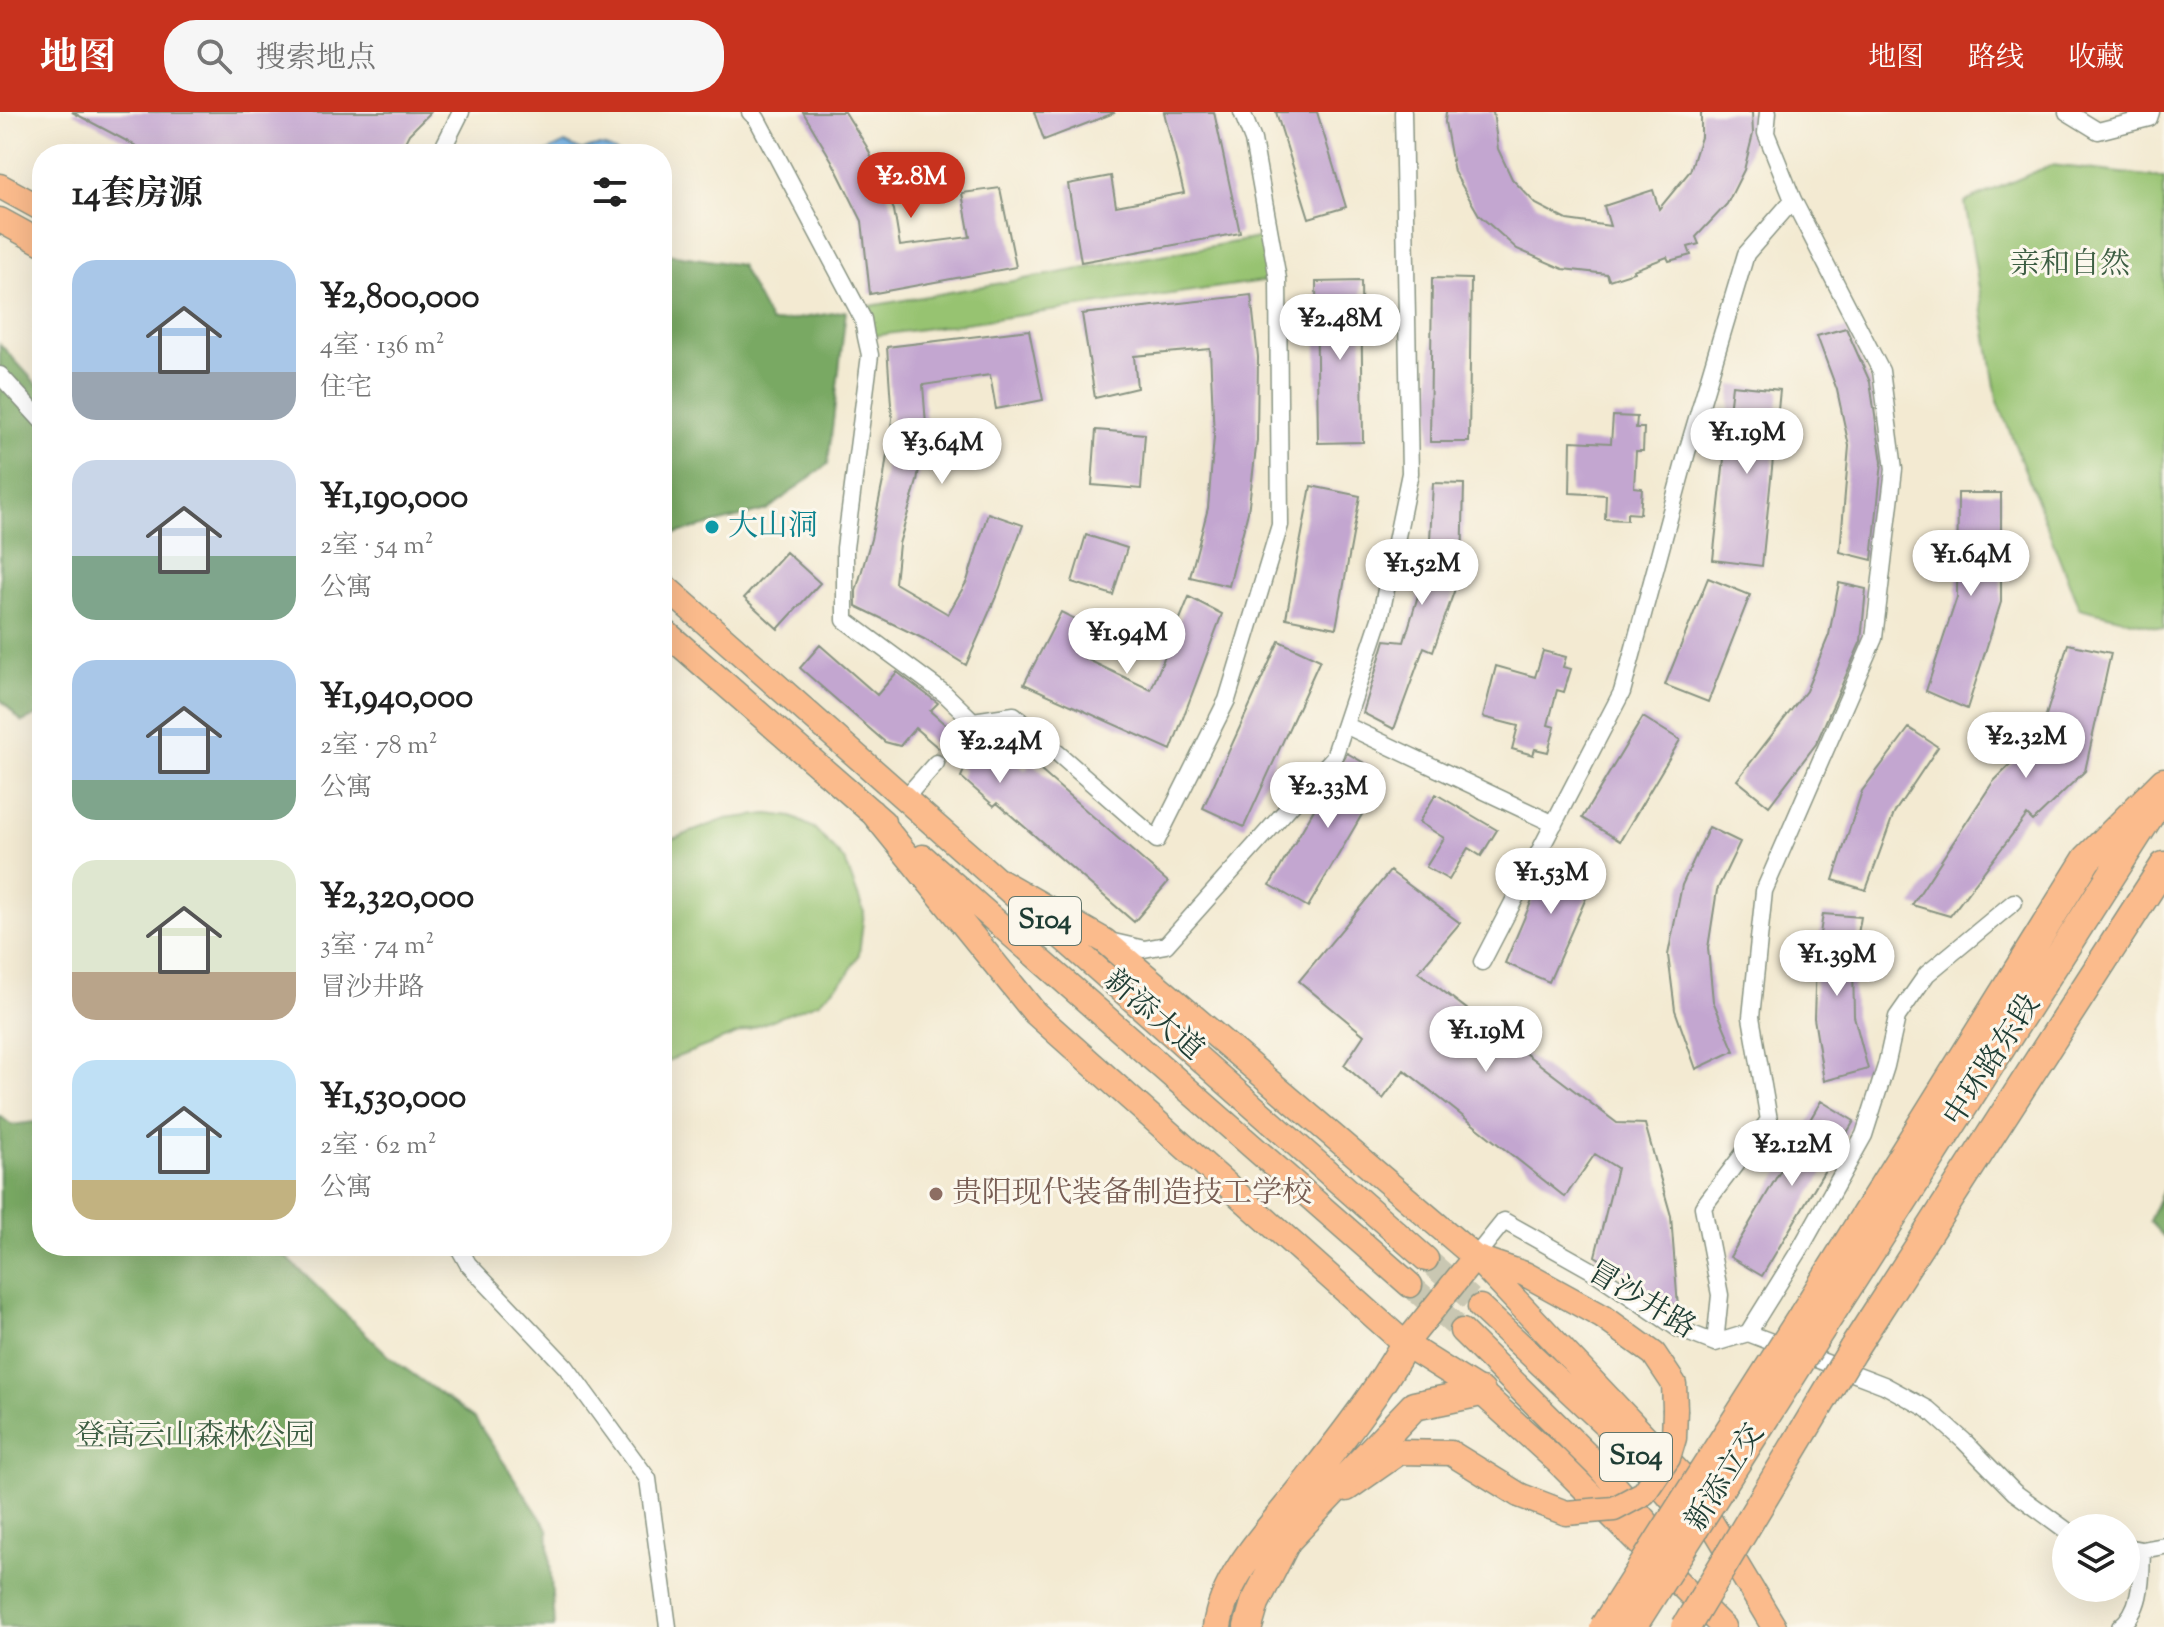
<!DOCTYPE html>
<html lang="zh">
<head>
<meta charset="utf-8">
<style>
	:root { --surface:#fff; --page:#f6f6f6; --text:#222; --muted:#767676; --accent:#c8321e }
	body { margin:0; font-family:"Sorts Mill Goudy","Noto Serif SC",serif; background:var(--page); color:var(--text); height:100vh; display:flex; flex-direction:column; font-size:30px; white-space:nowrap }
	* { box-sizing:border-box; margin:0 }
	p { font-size:26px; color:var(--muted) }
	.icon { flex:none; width:44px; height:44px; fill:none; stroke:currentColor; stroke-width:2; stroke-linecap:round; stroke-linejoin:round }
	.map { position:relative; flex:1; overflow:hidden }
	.details { position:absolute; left:32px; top:32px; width:640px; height:1112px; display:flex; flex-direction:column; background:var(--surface); border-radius:32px; box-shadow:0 8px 32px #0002 }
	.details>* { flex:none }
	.buttons { position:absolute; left:2052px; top:1402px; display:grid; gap:16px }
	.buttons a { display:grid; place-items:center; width:88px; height:88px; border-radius:50%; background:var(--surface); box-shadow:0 8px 32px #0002; font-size:40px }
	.price { position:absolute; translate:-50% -68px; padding:0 18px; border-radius:28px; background:#fff; color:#222; font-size:26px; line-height:52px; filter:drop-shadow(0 2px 4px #0008) }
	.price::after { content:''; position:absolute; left:50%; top:48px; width:24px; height:18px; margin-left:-12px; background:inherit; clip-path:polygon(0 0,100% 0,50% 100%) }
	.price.on { background:var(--accent); color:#fff }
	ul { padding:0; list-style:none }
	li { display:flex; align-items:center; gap:24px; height:200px; padding:0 40px }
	li span { display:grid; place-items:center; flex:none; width:224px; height:160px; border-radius:24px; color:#555 }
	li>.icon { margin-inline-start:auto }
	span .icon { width:96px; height:96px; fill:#fffc; stroke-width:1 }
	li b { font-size:34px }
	h2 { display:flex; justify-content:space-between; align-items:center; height:96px; padding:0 40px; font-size:34px }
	header { display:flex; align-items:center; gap:48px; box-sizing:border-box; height:112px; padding:0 40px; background:var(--accent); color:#fff }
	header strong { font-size:38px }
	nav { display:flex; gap:44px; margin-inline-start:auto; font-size:28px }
	.search { width:560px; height:72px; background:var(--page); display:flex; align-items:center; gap:20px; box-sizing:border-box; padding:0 28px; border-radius:32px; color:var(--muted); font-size:30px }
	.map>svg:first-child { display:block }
</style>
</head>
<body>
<header>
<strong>地图</strong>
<div class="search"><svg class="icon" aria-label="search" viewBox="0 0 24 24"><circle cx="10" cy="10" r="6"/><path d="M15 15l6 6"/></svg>搜索地点</div>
<nav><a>地图</a><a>路线</a><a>收藏</a></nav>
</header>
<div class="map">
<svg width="2164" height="1515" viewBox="0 0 2164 1515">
	<rect width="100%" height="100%" fill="#fbf7ec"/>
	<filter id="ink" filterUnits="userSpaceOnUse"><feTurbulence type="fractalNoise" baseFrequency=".0125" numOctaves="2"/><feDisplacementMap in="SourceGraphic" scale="16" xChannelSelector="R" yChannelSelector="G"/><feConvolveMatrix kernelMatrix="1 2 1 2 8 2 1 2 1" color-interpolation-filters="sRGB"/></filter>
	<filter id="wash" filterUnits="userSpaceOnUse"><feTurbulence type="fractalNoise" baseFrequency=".006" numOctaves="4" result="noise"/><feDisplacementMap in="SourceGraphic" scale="32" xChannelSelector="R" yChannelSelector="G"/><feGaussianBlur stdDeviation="1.8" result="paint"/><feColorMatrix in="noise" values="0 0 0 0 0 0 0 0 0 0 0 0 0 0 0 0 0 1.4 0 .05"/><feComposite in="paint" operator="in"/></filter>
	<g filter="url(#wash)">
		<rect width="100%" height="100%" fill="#f3ead2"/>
		<!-- green -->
		<path fill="#97c371" stroke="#5b8052" stroke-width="2" d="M2051,53L2164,66V517L2079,496L1997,287L1965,90Z
			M1270,124L1278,167L866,225L858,196Z
			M768,702L792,705L814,716L845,749L864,800L859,842L847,864L819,890L662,951V731L726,707Z"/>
		<!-- forest -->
		<path fill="#79a963" stroke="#4c734c" stroke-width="2" d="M662,141L740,153L771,211L846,199L828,352L767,398L662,425Z
			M0,232L42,278V601L22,610L0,587Z
			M0,1004L12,1013L42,1009V1134H275L392,1247L475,1307L548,1417L554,1515H0Z
			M2164,1076V1125L2149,1109Z"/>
		<!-- water -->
		<path fill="#72b0e5" stroke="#48768c" stroke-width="2" d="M565,31L582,39C597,31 606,33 620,42H542Z"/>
		<g id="blocks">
			<!-- building -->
			<path fill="#c3a6d0" d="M72,0H431L409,22L399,42H151Z
				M803,0H845L867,35L894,98L900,134L970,125L962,81L1000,76L1016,155L870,182L862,109L832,49Z
				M1034,0H1113L1114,1L1044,28Z
				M1164,0H1214L1240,121L1081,150L1068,72L1111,64L1116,94L1184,81Z
				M1276,0H1317L1346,95L1309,106Z
				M1446,0H1493L1498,37L1512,67L1536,92L1567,108L1610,114L1604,94L1653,78L1659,97L1690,59L1701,25V0H1752L1753,22L1744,58L1727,92L1696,125L1699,132L1688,135L1691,143L1669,149L1667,145L1633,158L1634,160L1609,168L1607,162L1563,157L1517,137L1479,103L1454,60L1445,10Z
				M1432,166L1471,167L1469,330H1430Z
				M1361,169L1363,330L1318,331L1316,170Z
				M1251,183L1258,245L1257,328L1248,400L1229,474L1190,465L1208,396L1214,325L1210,237L1134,244L1137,276L1095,286L1082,202Z
				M1846,216L1870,270L1882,350L1872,448L1840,440L1849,334L1837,278L1817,224Z
				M1029,218L1043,288L996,297L990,263L923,273L926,313L917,369L899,432L895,471L948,502L967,469L988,401L1023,413L999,478L966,553L924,527L856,494V479L871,427L884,364L892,307L887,235Z
				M1732,273L1780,278L1762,454L1713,448Z
				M1613,304L1637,305L1636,316H1644L1643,339H1636L1634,375L1642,376L1640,402L1627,401V408L1605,407L1606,383L1570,381L1571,329L1611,331Z
				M1096,318L1145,322L1141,377L1092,373Z
				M1433,371L1464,372L1462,457L1433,539L1424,535L1394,617L1363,601L1385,528L1404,530L1429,447Z
				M1311,374L1360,384L1336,516L1286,506Z
				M1958,381H2001V490L1967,597L1926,579L1957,485Z
				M1086,423L1127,436L1113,483L1072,470Z
				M786,440L820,471L778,517L744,486Z
				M1708,466L1750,483L1708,590L1665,573Z
				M1839,471L1866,477L1861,529L1816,632L1769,694L1737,668L1806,579L1829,523Z
				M1189,485L1222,502L1171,638L1024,572L1061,500L1097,518L1084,546L1151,578Z
				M1279,529L1320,548L1244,715L1203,696Z
				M2068,532L2111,541L2085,659L2033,709L2027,703L1950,804L1912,793L1993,670L2040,623Z
				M820,533L877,583L897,560L938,591L930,599L983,646L995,632L1025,658L1032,651L1168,770L1134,810L997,691L994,694L961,665L964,658L915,616L900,634L885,630L800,556Z
				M1543,539L1566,545L1563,555L1571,557L1564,580L1557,578L1548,613L1555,615L1548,640L1535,637L1533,643L1512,637L1518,614L1483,605L1496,554L1535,565Z
				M1643,605L1680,628L1620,729L1582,706Z
				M1909,616L1938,635L1894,701L1866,778L1833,768L1862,679Z
				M1347,641L1385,663L1308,795L1270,773Z
				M1436,682L1497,718L1481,744L1468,736L1449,768L1426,755L1444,726L1419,710Z
				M1709,715L1740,730L1717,778L1708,836L1713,889L1734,939L1696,957L1675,898L1668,843L1682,773Z
				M1553,739L1598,759L1549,870L1505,851Z
				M1390,759L1460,811L1418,860L1617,1011L1645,1012L1671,1104L1678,1195L1595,1144L1617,1056L1595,1042L1565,1085L1404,958L1383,987L1344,953L1364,923L1299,869Z
				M1823,802L1861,805L1853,850L1854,904L1868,957L1824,969L1814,906L1816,848Z
				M1821,989L1854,1009L1762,1164L1730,1145Z"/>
		</g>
	</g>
	<g filter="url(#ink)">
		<use href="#blocks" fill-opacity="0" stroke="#899483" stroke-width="2"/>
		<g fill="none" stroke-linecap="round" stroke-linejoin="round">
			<!-- street-tunnel -->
			<path stroke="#c9c7b2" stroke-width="16" stroke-dasharray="16 8" stroke-linecap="butt" d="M936,651L963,621"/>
			<!-- primary-tunnel -->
			<path stroke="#c9c7b2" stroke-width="24" stroke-dasharray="24 12" stroke-linecap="butt" d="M1426,1147L1480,1195
				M1410,1173L1462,1219"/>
			<!-- street casing -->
			<g stroke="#899483" stroke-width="19">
				<path id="street" d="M750,0L757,7L863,207L866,225L870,243L845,436V508L945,582L973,609L1014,603L1157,728L1227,588L1280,413L1278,167L1253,28L1242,0
					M2067,0L2098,19L2149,6L2151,0
					M440,42L461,0
					M0,263L42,309
					M1345,613L1554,712
					M905,686L936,651
					M1109,829L1144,837L1166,833L1334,645L1380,507L1410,361L1403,0
					M1482,850L1622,580L1687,340L1746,142L1793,88
					M458,1134L468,1152L566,1255L648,1367L668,1515
					M1475,1145L1504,1109L1593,1159L1679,1217L1715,1231L1748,1221L1799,1139L1864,1023L1886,954L1897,905L1927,862L2014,790
					M1748,1221L1884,1273L1928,1297L1964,1329L2014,1380L2066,1418
					M1715,1231L1720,1183L1703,1095L1769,1008L1751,905L1764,779L1874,526L1894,357L1881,259L1793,88L1766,21L1768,0
					M2126,1435L2142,1438L2164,1434
					M2120,1515C2143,1497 2141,1464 2142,1438"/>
			</g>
			<!-- primary casing -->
			<g stroke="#899483" stroke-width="27">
				<path id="primary" d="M0,74L42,97
					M0,108L42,131
					M662,472L1426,1147
					M662,517L883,710
					M872,700L1035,901L1405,1232L1481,1280L1557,1349L1723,1515
					M923,745L1410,1173
					M1000,769L1105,829L1475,1145L1685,1367L1774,1515
					M1480,1195L1624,1330L1689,1408
					M1462,1219L1598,1354L1672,1440
					M1405,1232L1475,1145L1525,1162L1603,1205L1654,1242L1674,1272L1675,1297
					M1347,1377L1400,1340L1451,1341L1519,1383"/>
			</g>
			<!-- highway casing -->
			<g stroke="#899483" stroke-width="31">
				<path id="highway" d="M1803,1203L2087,747L2164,670
					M1821,1217L2155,695
					M1853,1237L2164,754
					M1217,1515C1224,1464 1268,1420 1299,1381C1337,1332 1375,1285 1405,1232
					M1248,1515L1255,1491L1287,1428L1414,1294L1481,1280"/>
			</g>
			<!-- street -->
			<use href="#street" stroke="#fff" stroke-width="16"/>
			<!-- primary -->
			<use href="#primary" stroke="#fbbb8c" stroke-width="24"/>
			<!-- highway -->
			<use href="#highway" stroke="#fbbb8c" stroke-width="28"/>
			<!-- primary-bridge casing -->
			<g stroke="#899483" stroke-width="27" stroke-linecap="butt">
				<path id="primary-bridge" d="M1519,1383L1566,1401L1614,1397L1644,1381L1668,1346L1674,1326L1675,1297"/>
			</g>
			<!-- highway-bridge casing -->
			<g stroke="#899483" stroke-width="31" stroke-linecap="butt">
				<path id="highway-bridge" d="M1604,1515L1803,1203
					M1632,1515L1821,1217
					M1686,1515L1853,1237"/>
			</g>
			<!-- primary-bridge -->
			<use href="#primary-bridge" stroke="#fbbb8c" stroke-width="24"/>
			<!-- highway-bridge -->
			<use href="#highway-bridge" stroke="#fbbb8c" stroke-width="28"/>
		</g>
	</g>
	<!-- markers -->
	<circle fill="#0f9aa8" stroke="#fbf7ec" stroke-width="3" cx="712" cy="415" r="8"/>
	<circle fill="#8d6e63" stroke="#fbf7ec" stroke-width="3" cx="936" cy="1082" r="8"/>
	<g text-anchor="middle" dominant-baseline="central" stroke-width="6" stroke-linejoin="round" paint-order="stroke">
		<!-- shield labels -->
		<g fill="#fbf7ec" stroke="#61756b" stroke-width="2">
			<rect x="1009" y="785" width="72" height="48" rx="6"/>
			<rect x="1600" y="1321" width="72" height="48" rx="6"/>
		</g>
		<g font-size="28" font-weight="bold" fill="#1f3d34">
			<text x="1045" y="809">S104</text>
			<text x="1636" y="1345">S104</text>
		</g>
		<!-- park labels -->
		<g font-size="30" fill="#3d5e43" stroke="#fbf7ec">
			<text x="2070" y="153">亲和自然</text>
			<text x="195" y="1325">登高云山森林公园</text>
		</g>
		<!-- culture labels -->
		<g font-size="30" fill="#0d838f" stroke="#fbf7ec" text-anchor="start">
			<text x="728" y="415">大山洞</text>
		</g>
		<!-- street labels -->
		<g font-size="30" fill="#1f3d34" stroke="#fbf7ec">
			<text transform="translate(1153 904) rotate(41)">新添大道</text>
			<text transform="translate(1993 949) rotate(-57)">中环路东段</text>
			<text transform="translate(1641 1189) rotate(31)">冒沙井路</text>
			<text transform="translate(1726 1366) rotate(-58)">新添立交</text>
		</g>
		<!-- education labels -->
		<g font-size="30" fill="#785e54" stroke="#fbf7ec" text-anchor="start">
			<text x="952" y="1082">贵阳现代装备制造技工学校</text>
		</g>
	</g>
</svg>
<div class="buttons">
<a><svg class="icon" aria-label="layers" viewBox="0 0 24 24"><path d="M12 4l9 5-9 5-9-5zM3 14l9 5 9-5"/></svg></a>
</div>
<b class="price on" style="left:911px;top:108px">¥2.8M</b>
<b class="price" style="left:1340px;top:250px">¥2.48M</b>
<b class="price" style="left:1747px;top:364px">¥1.19M</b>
<b class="price" style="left:942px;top:374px">¥3.64M</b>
<b class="price" style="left:1971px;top:486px">¥1.64M</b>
<b class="price" style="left:1422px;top:495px">¥1.52M</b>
<b class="price" style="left:1127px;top:564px">¥1.94M</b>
<b class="price" style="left:2026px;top:668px">¥2.32M</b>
<b class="price" style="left:1000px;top:673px">¥2.24M</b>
<b class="price" style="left:1328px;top:718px">¥2.33M</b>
<b class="price" style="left:1551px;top:804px">¥1.53M</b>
<b class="price" style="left:1837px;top:886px">¥1.39M</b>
<b class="price" style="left:1486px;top:962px">¥1.19M</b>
<b class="price" style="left:1792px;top:1076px">¥2.12M</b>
<section class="details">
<h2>14套房源<svg class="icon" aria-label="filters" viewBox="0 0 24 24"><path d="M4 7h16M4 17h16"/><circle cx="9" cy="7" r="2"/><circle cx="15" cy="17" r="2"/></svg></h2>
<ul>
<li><span style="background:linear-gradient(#a9c7e8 70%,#9aa5b1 0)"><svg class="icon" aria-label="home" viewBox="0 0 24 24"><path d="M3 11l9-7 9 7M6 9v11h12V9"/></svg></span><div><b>¥2,800,000</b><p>4室 · 136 m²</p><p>住宅</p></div></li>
<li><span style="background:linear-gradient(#c9d6e8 60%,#7fa58c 0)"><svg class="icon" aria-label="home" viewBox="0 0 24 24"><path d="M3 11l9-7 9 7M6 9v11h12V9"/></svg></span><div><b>¥1,190,000</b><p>2室 · 54 m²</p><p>公寓</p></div></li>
<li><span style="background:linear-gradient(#a9c7e8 75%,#7fa58c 0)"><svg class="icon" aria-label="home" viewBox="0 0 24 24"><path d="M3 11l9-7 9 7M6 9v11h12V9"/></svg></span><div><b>¥1,940,000</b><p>2室 · 78 m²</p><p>公寓</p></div></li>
<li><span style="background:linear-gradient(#dfe7d0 70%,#b9a48a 0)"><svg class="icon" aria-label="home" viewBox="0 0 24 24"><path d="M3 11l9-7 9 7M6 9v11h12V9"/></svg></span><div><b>¥2,320,000</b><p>3室 · 74 m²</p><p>冒沙井路</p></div></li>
<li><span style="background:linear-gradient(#bfe0f5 75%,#c2b280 0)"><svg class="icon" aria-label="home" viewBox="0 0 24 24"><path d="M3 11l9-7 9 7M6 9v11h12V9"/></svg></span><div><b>¥1,530,000</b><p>2室 · 62 m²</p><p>公寓</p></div></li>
</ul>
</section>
</div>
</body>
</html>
